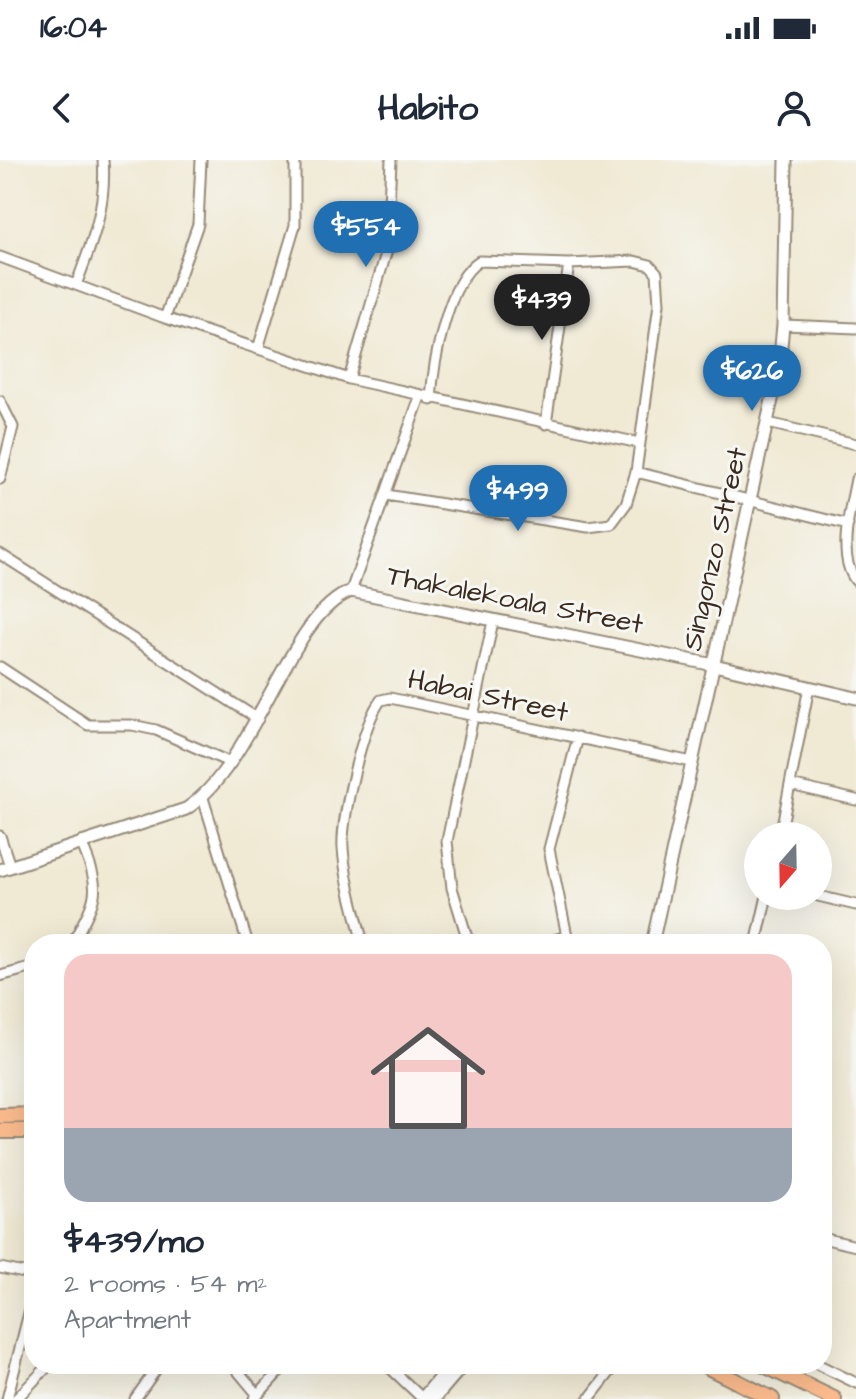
<!DOCTYPE html>
<html lang="en">
<head>
<meta charset="utf-8">
<style>
	:root { --surface:#fff; --page:#f6f6f7; --text:#1f2937; --muted:#747a83; --line:#e0e1e3; --accent:#1f6fb2 }
	body { margin:0; font-family:"Architects Daughter",sans-serif; background:var(--page); color:var(--text); height:100vh; display:flex; flex-direction:column; font-size:30px; white-space:nowrap }
	* { box-sizing:border-box; margin:0 }
	p { font-size:26px; color:var(--muted) }
	.icon { flex:none; width:44px; height:44px; fill:none; stroke:currentColor; stroke-width:2; stroke-linecap:round; stroke-linejoin:round }
	.map { position:relative; flex:1; overflow:hidden }
	.panel { position:absolute; left:24px; top:774px; width:808px; height:440px; display:flex; flex-direction:column; background:var(--surface); border-radius:32px; box-shadow:0 8px 32px #0002 }
	.panel>* { flex:none }
	.needle { width:52px; rotate:200deg }
	.buttons { position:absolute; left:744px; top:662px; display:grid; gap:16px }
	.buttons a { display:grid; place-items:center; width:88px; height:88px; border-radius:50%; background:var(--surface); box-shadow:0 8px 32px #0002; font-size:40px }
	.price { position:absolute; translate:-50% -68px; padding:0 18px; border-radius:28px; background:var(--accent); color:#fff; font-size:26px; line-height:52px; filter:drop-shadow(0 2px 4px #0008) }
	.price::after { content:''; position:absolute; left:50%; top:48px; width:24px; height:18px; margin-left:-12px; background:inherit; clip-path:polygon(0 0,100% 0,50% 100%) }
	.price.current { background:#222; color:#fff }
	ul { padding:0; list-style:none }
	li { display:grid; align-content:center; gap:16px; height:424px; padding:0 40px }
	li+li { border-top:2px solid var(--line) }
	li span { display:grid; place-items:center; height:248px; border-radius:24px; color:#555 }
	li>.icon { margin-inline-start:auto }
	span .icon { width:144px; height:144px; fill:#fffc; stroke-width:1 }
	li b { font-size:34px }
	.status { display:flex; justify-content:space-between; align-items:center; height:56px; padding:0 40px; background:var(--surface); direction:ltr }
	.status svg { height:22px; fill:currentColor }
	header { display:flex; justify-content:space-between; align-items:center; height:104px; padding:0 40px; background:var(--surface); font-size:36px; font-weight:700 }
	.map>svg:first-child { display:block }
</style>
</head>
<body>
<div class="status"><b>16:04</b><svg viewBox="0 0 49 12"><path d="M0 12V9h3v3zM5 12V6h3v6zM10 12V3h3v9zM15 12V0h3v12zM26 1h20v11H26zM47 4h2v5h-2z"/></svg></div>
<header><svg class="icon" aria-label="back" viewBox="0 0 24 24"><path d="M15 5l-7 7 7 7"/></svg>Habito<svg class="icon" aria-label="person" viewBox="0 0 24 24"><circle cx="12" cy="8" r="4"/><path d="M4 21q1-7 8-7t8 7"/></svg></header>
<div class="map">
<svg width="856" height="1239" viewBox="0 0 856 1239">
	<rect width="100%" height="100%" fill="#f6f6f2"/>
	<filter id="ink" filterUnits="userSpaceOnUse"><feTurbulence type="fractalNoise" baseFrequency=".0125" numOctaves="2"/><feDisplacementMap in="SourceGraphic" scale="16" xChannelSelector="R" yChannelSelector="G"/><feConvolveMatrix kernelMatrix="1 2 1 2 8 2 1 2 1" color-interpolation-filters="sRGB"/></filter>
	<filter id="wash" filterUnits="userSpaceOnUse"><feTurbulence type="fractalNoise" baseFrequency=".006" numOctaves="4" result="noise"/><feDisplacementMap in="SourceGraphic" scale="32" xChannelSelector="R" yChannelSelector="G"/><feGaussianBlur stdDeviation="1.8" result="paint"/><feColorMatrix in="noise" values="0 0 0 0 0 0 0 0 0 0 0 0 0 0 0 0 0 1.4 0 .05"/><feComposite in="paint" operator="in"/></filter>
	<g filter="url(#wash)">
		<rect width="100%" height="100%" fill="#f0e9d3"/>
	</g>
	<g filter="url(#ink)">
		<g fill="none" stroke-linecap="round" stroke-linejoin="round">
			<!-- minor casing -->
			<g stroke="#968a78" stroke-width="13">
				<path id="minor" d="M0,97L165,158L349,219L639,283
					M76,125C92,83 107,46 103,0
					M165,158L198,64L201,0
					M783,165L856,168
					M258,189L295,65V0
					M349,219L387,90L391,0
					M0,241L13,267L0,319
					M768,263L856,284
					M546,264L569,104
					M636,312L848,365
					M856,319C851,347 836,396 856,421
					M386,335L588,367L611,364L626,344L636,312L659,144L657,113L650,105L634,101L569,104L479,101C447,121 433,205 431,240
					M0,394L258,559
					M351,431L420,237
					M0,507L88,565H132L156,570L231,603
					M790,625L856,640
					M203,638L248,784
					M0,676L10,706
					M780,676L809,527
					M818,736L856,745
					M72,784C97,736 103,734 81,682
					M363,784C356,753 345,720 343,688C341,659 363,562 381,540L390,538L692,602
					M469,784L452,728L447,681L493,461
					M541,784L567,776
					M575,784L567,776L549,689L578,577
					M756,784L767,736
					M0,816L34,807
					M822,1078L856,1086
					M0,1108L34,1115
					M232,1204L258,1235
					M386,1204L423,1239
					M817,1204L856,1223
					M7,1239L34,1133
					M16,1239L50,1204
					M135,1239L160,1204
					M254,1239L286,1204
					M589,1239L610,1212"/>
			</g>
			<!-- tertiary casing -->
			<g stroke="#968a78" stroke-width="15">
				<path id="tertiary" d="M0,710L186,649C257,602 287,456 351,431L714,505L856,538
					M652,784L779,208L783,165L786,0
					M422,1239L451,1204
					M434,1239L464,1204"/>
			</g>
			<!-- primary casing -->
			<g stroke="#968a78" stroke-width="18">
				<path id="primary" d="M0,956L34,955
					M0,971H34
					M702,1204L772,1239
					M762,1204L834,1239"/>
			</g>
			<!-- minor -->
			<use href="#minor" stroke="#fff" stroke-width="9"/>
			<!-- tertiary -->
			<use href="#tertiary" stroke="#fff" stroke-width="11"/>
			<!-- primary -->
			<use href="#primary" stroke="#fbbb8d" stroke-width="14"/>
		</g>
	</g>
	<g text-anchor="middle" dominant-baseline="central" stroke-width="6" stroke-linejoin="round" paint-order="stroke">
		<!-- street labels -->
		<g font-size="28" fill="#3b2a1e" stroke="#f6f6f2">
			<text transform="translate(715 389) rotate(-77)">Singonzo Street</text>
			<text transform="translate(515 440) rotate(11)">Thakalekoala Street</text>
			<text transform="translate(488 536) rotate(12)">Habai Street</text>
		</g>
	</g>
</svg>
<div class="buttons">
<a><svg class="needle" viewBox="-14 -14 28 28"><path d="M0-13l5 13h-10z" fill="#e53935"/><path d="M0 13l5-13h-10z" fill="#747a83"/></svg></a>
</div>
<b class="price" style="left:366px;top:109px">$554</b>
<b class="price current" style="left:542px;top:182px">$439</b>
<b class="price" style="left:752px;top:253px">$626</b>
<b class="price" style="left:518px;top:373px">$499</b>
<section class="panel">
<ul>
<li><span style="background:linear-gradient(#f6c9c9 70%,#9aa5b1 0)"><svg class="icon" aria-label="home" viewBox="0 0 24 24"><path d="M3 11l9-7 9 7M6 9v11h12V9"/></svg></span><div><b>$439/mo</b><p>2 rooms · 54 m²</p><p>Apartment</p></div></li>
</ul>
</section>
</div>
</body>
</html>
